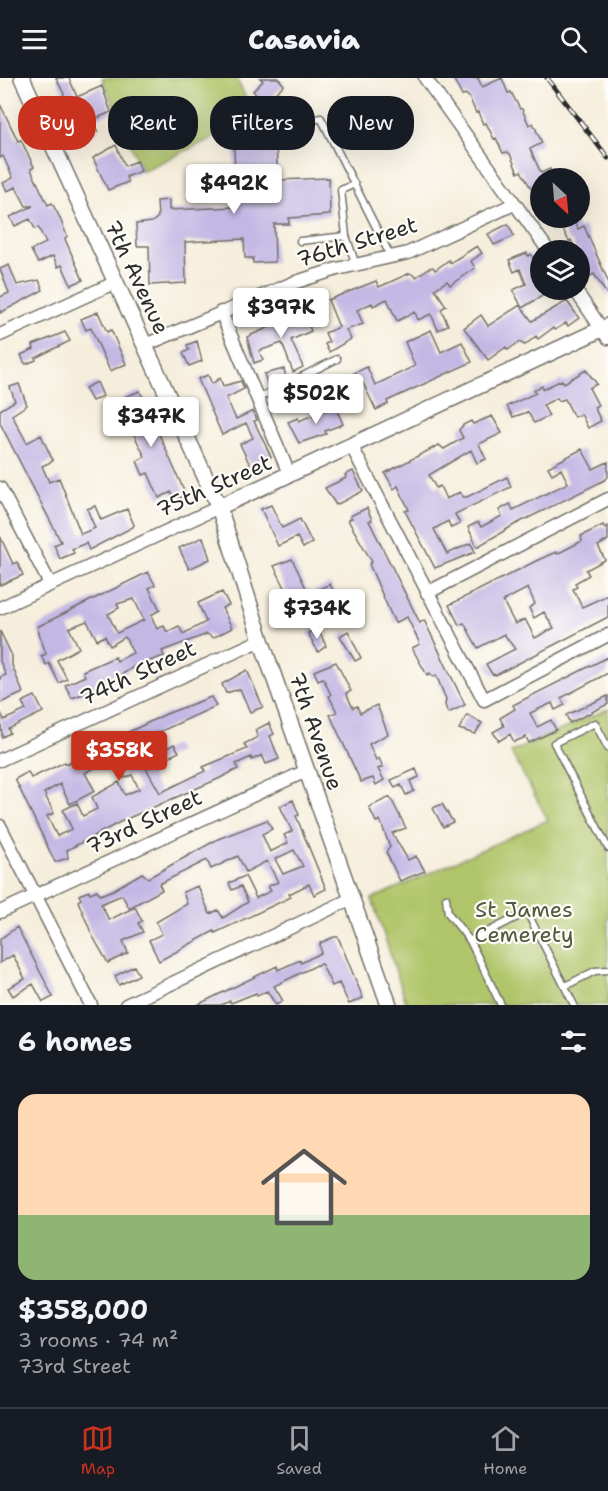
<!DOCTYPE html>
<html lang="en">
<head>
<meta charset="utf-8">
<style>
	:root { --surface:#171b24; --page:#242831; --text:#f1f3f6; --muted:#9ea1a6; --line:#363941; --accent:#c8321e }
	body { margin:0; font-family:"Shantell Sans",sans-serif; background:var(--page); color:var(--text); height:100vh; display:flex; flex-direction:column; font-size:22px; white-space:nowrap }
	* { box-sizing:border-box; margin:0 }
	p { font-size:20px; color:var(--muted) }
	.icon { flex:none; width:33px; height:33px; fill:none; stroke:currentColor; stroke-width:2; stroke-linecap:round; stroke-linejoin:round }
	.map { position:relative; height:927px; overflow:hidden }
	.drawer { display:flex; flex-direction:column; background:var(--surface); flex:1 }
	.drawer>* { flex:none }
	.top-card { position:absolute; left:18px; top:18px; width:573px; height:54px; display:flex; gap:12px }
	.needle { width:39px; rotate:154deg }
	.buttons { position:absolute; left:530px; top:90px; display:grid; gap:12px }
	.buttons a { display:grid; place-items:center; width:60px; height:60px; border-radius:50%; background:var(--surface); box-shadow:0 6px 24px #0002; font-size:30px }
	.price { position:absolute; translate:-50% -51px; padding:0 14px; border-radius:6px; background:#fff; color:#222; font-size:20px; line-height:39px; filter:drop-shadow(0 2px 3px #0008) }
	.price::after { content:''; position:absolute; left:50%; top:36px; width:18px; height:14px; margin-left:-9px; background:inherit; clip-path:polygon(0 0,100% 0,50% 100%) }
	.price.on { background:var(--accent); color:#fff }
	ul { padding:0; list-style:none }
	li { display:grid; align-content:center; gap:12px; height:318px; padding:0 18px }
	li+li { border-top:2px solid var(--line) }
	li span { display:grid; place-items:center; height:186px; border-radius:18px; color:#555 }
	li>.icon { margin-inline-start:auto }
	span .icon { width:108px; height:108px; fill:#fffc; stroke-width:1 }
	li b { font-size:26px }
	h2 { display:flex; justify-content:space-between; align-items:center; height:72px; padding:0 18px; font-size:26px }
	.pill { padding:0 21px; border-radius:24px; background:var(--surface); box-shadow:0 6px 24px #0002; font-size:21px; line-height:54px }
	.pill.on { background:var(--accent); color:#fff }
	header { display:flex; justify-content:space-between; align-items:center; height:78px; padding:0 18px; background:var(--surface); font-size:27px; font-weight:800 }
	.menu { display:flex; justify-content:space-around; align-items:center; height:84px; border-top:2px solid var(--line); background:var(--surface); font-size:16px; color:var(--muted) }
	.menu a { display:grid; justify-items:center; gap:3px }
	.menu .on { color:var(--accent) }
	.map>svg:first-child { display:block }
</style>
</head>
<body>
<header><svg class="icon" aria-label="menu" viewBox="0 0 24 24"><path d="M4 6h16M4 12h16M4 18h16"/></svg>Casavia<svg class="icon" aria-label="search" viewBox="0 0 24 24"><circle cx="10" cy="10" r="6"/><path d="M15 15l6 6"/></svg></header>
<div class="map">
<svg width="608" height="927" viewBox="0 0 608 927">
	<rect width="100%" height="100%" fill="#fdfcf7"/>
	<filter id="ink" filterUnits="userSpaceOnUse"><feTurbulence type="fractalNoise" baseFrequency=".0167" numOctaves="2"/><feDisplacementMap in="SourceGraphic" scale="12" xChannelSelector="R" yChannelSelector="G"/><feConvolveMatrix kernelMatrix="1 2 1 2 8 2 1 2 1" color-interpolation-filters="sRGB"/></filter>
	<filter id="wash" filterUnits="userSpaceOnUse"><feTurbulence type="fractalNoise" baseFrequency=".008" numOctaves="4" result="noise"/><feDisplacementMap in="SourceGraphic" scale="24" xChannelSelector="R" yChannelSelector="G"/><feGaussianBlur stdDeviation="1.35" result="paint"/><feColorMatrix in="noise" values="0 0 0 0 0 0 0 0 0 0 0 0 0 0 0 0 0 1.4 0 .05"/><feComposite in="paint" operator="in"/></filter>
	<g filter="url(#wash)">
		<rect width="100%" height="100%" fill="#f6eedc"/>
		<!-- green -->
		<path fill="#b0c569" stroke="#6e784a" stroke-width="1.5" d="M102,0H236L256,40L142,93Z
			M608,631V927H407L372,821L548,742L511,674Z"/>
		<g id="blocks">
			<!-- building -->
			<path fill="#c3b7e4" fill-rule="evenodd" d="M56,0H69L77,19L102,8L111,34L93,42L98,53L78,63L67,29L63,30L60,23L64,16Z
				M260,0H278L284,7L264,25L253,13L263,3Z
				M453,0H478L482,9L502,0L508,15L511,14L520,31H522L529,47L533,45L542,65L530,71L541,95L550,91L555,100H540V126L521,93L518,95L510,76L507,74L503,75L496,60L494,61L486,45L483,46L478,34L476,35L469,19L465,16L462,18Z
				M0,26L18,63L21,62L34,89L31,91L33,96L48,127L52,125L59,138L67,158L65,161L83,202L71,207L62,187L58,189L53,178L38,185L31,172L46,165L38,149L35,151L30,141L15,148L10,139L33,128H26L16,109L7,113L3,105L13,100L3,78L0,80Z
				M116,67L125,88L137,83L141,93L126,99L128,104L108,112L93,80Z
				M276,67L278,102L329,100L330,137L289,140V146H274L275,184L253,185V180H245L244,161L185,164L186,205L150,207L149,168H137L136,146L152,144L158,139L157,123L169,122V132L236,129L234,68Z
				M557,140H573L578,151L584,148L608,203V218L594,196L590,198L582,181L579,183V172H576L571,162L569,163L562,150L560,151Z
				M508,146L514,158L494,167L488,156Z
				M477,168L482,175L471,183L475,190L450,207L447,203L435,211L446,228L441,231L448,247L438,252L431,236L418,242L415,234L397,243L387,221L373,228L372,225L357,232L363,246L346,252L351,261L329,274L325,266L329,264L325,255L339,249L328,222L376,203L379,209L410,195L416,199L429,190L433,189L435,192L449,182L450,185Z
				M527,175L528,178L531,176L540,195V212H552L522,230L532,243L567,223L579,240L568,248L566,245L555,252L553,250L538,261L536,258L525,267L519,264L508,272L506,269L488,282L464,250L481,237L488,248L520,227L522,230L513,212L526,206L520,191L514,194L509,182Z
				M9,187L17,207L39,202L43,212L0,235V219L9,215L0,191Z
				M302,232L311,253L291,262L303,289L293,294L282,265L259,273L263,282L254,285L247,259L290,240L289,238Z
				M98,234L107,254L111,252L126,286L110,293L91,250L86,252L81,241Z
				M431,252L441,274L462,264L472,284L387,323L388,326L376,332L361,301L356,304L352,296L367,289L375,307L415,288L405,264Z
				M65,254L70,263L35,280L36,282L26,286L24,284L21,277L34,271L33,267Z
				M197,263L202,283L189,288L183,275L189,272L187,267Z
				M284,291L286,299L268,308L264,296Z
				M586,292L597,306L589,310L598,327L594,329L601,343L588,350L581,336L574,339L565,321L559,323L557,320L543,327L549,338L534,345L528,334L513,339L507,328L536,315L534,312L542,308L543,311L562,302L564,305Z
				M208,297L212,306L220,300L223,308L241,303L244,311L226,320L236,341L253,333L257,342L254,343L271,379L251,389L240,366L253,360L246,345L222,357L198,301Z
				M97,304L103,318L92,323L85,310Z
				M19,306L27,327L12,337L27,365L41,357L53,383L42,388L49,404L59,400L81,456L95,450L87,431L95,428L101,442L127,431L134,447L133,449L89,472L86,465L72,471L74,475L60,481L54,467L61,464L0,345V332L15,323L10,309Z
				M140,313L186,417L175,422L171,414L159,420L148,395L143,397L137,383L145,379L119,326L124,324L122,320Z
				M335,328L343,346L325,353L326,356L299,365L288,344L298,340L299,343Z
				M492,338L502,355L479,366L486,381L477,385L471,372L429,397L436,410L440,408L446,421L460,414L463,419H467L507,399L511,409L455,436L460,446L451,450L448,443L434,451L447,476L471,465L475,474L435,490L405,433L409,432L398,408L394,411L385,395L439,367L444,371L463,360L459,352L463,347L471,343L473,346Z
				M582,371L593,391L608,384V399L605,402L514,447L477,469L468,449L478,444L481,449L502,438L499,432L510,426L513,432L568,405L561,391L552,396L548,389Z
				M353,393L363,413L336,427L325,410L346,400L345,397Z
				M271,427L282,450L300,441L312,465L303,470L297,459L278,468L261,431Z
				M367,430L372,442L369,443L420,545L424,542L465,627L448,635L445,627L446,621L436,597L433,599L430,595L427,597L412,570L420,566L407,539L395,545L389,532L369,486L372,484L348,442L352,440L350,438Z
				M603,447L605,450L608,448V462L598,468L605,482L586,492L589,497L575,505L577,509L573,511L582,529L608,517V539L496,597L492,596L486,586L515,571L504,556L478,570L464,545L459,547L449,527L538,482L556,474L557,476L582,463L581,458ZM528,510L535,526L529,530L534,540L544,534L554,550L535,560L525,541L515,546L503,523Z
				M0,458L13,486L17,484L23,497L0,507Z
				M203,459L210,481L189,491L179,470Z
				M292,481L309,516L330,506L338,523L298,543L293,532L296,531L274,488Z
				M148,494L155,507L149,510L160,532L151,537L157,551L164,548L167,554L179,548L183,556L206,544L198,525L222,514L229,527L222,530L232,550L213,560L207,556L162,573L164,578L135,588L104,608L72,620L65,607L85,598L83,593L115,579L117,583L133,575L125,559L110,568L105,558L97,562L87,543L69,550L79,570L57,582L67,601L59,605L49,585L46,587L41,578L46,576L37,549ZM134,521L144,542L117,555L108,536L119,530L117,526Z
				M318,550L326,568L318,574L308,555Z
				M0,553L12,578V587L23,615L0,625V599L6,597L0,583Z
				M348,553L361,580L355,583L340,558Z
				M608,579V595L561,620L565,627L555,632L552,625L530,635L537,649L551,642L556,652L529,665L526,659L514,664L510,656L499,663L493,654L504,648L500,640L515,631L513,627Z
				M336,584L351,613L346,615L353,630L357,628L360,635L377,627L388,656L369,666L376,682L379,680L383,689L378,691L384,702L376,707L373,700L361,704L330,637L337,634L329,618L331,617L323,600L318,602L314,593Z
				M247,592L263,629L250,634L240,611L226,615L222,606Z
				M35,618L43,634L8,651L10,655L2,659L0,633L4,642L26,632L22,624Z
				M608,618V626L570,645L566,637Z
				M211,619L216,628L155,656L156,659L152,661L159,675L174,666L179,674L146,690L160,715L205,693L203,689L247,671L244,666L258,659L255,652L269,645L274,656L270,658L279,681L266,686L262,677L252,682L251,679L236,686L238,691L218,701L124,742L67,772L68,780L55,784L15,701L28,694L31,700L65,684L66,686L85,675L101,671L100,668L166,636ZM144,661L151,677L121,692L124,700L132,697L139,711L125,717L119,704L92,719L97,731L83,738L77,725L63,732L72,751L57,758L47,738L54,735L44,715L60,706L70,726L95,713L85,695L94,690L92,687Z
				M467,637L482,645L475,656L459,651Z
				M416,691L419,699L410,703L414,713L406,717L401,707L395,710L391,702Z
				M390,719L406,750L392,755L408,782L416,778L425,793L400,803L386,774L390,769L380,742L376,744L369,729Z
				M293,722L299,737L296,738L326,811L314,817L309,806L289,816L291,819L215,855L214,853L159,883L149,862L162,856L156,844L187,826L183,814L198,808L210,836L218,832L223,840L248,824L241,808L232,812L229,805L245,798L256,820L271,813L268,808L278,804L267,783L246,794L238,778L211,791L207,782L159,806L162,812L129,830L122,817L101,826L109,842L135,829L142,843L138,845L143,854L123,863L128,875L108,885L92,857L78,823L81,821L79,817L89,813L90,815L97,812L100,817L113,812L142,795L148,800L218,761L267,742L272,751L262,756L270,774L288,765L284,757L292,753L280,728ZM294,772L303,788L283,796L275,781Z
				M442,726L453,744L443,749L433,730Z
				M17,849L53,919L43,924L33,906L13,918L8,910L25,901L13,877L0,885V861Z
				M334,859H338L363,920L349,926L339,905L332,908L321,885L274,908L283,923L276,927L267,913L257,918L256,915L231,925L230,923L221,927H197L277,888L278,892L300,882L301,885L321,875L320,865Z
				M134,888L139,897L119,907L115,898Z"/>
		</g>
	</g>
	<g filter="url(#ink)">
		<use href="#blocks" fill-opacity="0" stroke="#726f69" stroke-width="1.5"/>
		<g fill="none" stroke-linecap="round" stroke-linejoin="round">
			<!-- service casing -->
			<g stroke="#726f69" stroke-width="9">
				<path id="service" d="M282,49L321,40L391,179
					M346,158L341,112L355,106
					M300,163L346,158L356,187
					M258,320L337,281
					M608,670L595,645L554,665L608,770
					M446,820L448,835L470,863L501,927
					M470,863L527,834L574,927
					M565,908L595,893L608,892"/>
			</g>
			<!-- minor casing -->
			<g stroke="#726f69" stroke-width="15">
				<path id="minor" d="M425,0L548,172
					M575,212L608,260
					M221,234L290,398
					M0,257L114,205
					M145,267L293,205L337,191L408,175L514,126
					M352,369L484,622L608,557
					M0,410L50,506
					M427,515L608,421
					M0,530L219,429
					M0,682L261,562
					M0,748L91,927
					M0,834L306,693
					M126,927L351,821"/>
			</g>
			<!-- tertiary casing -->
			<g stroke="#726f69" stroke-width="18">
				<path id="tertiary" d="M22,0L219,429L261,562L389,927
					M219,429L608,248"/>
			</g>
			<!-- service -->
			<use href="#service" stroke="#fff" stroke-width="6"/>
			<!-- minor -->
			<use href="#minor" stroke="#fff" stroke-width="12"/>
			<!-- tertiary -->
			<use href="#tertiary" stroke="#fff" stroke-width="15"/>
			<!-- rail casing -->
			<g stroke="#2b2b2b" stroke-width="5">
				<path id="rail" d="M547,0L608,80"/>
			</g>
			<!-- rail -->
			<use href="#rail" stroke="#fdfcf7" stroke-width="3" stroke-dasharray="9" stroke-linecap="butt"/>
		</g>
	</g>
	<g text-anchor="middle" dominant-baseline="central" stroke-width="4.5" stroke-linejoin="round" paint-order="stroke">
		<!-- street labels -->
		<g font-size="22" fill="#2b2b2b" stroke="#fdfcf7">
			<text transform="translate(357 164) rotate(-17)">76th Street</text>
			<text transform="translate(137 199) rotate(65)">7th Avenue</text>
			<text transform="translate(214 408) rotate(-24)">75th Street</text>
			<text transform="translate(138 595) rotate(-25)">74th Street</text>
			<text transform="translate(316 653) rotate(71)">7th Avenue</text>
			<text transform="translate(144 744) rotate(-25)">73rd Street</text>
		</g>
		<!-- park labels -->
		<g font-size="22" fill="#53593e" stroke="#fdfcf7">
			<text x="524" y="831">St James<tspan x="524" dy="25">Cemerety</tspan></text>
		</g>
	</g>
</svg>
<div class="buttons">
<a><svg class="needle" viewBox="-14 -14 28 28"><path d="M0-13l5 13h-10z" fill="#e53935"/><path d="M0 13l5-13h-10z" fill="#9ea1a6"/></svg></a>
<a><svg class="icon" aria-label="layers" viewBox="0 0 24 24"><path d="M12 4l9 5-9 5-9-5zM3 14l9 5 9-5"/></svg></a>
</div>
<b class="price" style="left:234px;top:137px">$492K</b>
<b class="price" style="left:281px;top:261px">$397K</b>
<b class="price" style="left:316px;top:347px">$502K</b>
<b class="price" style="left:151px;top:370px">$347K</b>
<b class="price" style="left:317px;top:562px">$734K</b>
<b class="price on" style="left:119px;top:704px">$358K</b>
<div class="top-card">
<a class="pill on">Buy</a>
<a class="pill">Rent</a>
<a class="pill">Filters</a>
<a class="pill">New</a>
</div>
</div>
<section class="drawer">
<h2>6 homes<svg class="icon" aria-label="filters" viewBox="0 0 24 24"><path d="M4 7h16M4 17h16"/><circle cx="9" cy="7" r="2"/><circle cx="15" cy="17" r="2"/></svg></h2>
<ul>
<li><span style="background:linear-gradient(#ffd9b3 65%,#8fb573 0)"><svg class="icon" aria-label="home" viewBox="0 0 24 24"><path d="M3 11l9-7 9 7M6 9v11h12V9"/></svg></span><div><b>$358,000</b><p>3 rooms · 74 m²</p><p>73rd Street</p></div></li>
</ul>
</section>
<nav class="menu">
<a class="on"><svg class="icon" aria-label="map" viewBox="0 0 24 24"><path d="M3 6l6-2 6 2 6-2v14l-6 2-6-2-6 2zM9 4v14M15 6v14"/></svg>Map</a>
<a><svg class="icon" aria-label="saved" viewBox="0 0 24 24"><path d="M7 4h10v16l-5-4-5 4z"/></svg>Saved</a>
<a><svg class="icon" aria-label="home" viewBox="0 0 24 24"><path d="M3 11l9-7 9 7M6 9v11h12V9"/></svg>Home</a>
</nav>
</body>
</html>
